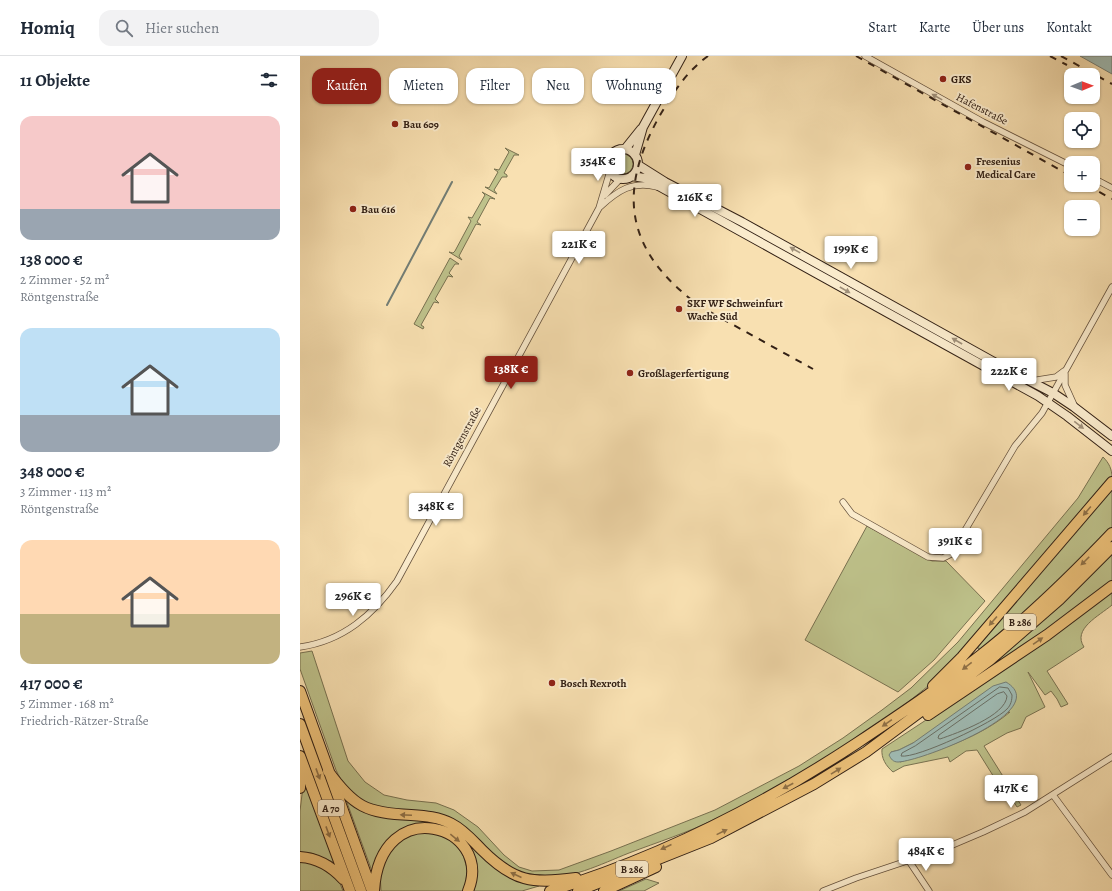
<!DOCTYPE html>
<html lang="de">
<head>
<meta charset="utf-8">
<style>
	:root { --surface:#fff; --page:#f2f2f3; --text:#1f2937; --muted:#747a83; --line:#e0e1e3; --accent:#8f2418 }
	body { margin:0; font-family:Alegreya,serif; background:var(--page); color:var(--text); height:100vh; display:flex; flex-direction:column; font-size:15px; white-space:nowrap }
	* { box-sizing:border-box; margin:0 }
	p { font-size:13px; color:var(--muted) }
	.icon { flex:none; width:22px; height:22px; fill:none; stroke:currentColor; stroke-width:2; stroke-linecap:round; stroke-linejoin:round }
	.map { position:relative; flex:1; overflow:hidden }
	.details { display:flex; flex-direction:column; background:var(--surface); width:300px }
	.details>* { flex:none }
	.guide { position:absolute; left:12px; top:12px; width:380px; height:36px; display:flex; gap:8px }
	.needle { width:26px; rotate:89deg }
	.buttons { position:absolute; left:764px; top:12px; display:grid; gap:8px }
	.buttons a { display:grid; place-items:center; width:36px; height:36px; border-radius:8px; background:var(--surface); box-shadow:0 1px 3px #0004; font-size:20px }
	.price { position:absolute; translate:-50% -34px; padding:0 9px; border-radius:4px; background:#fff; color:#222; font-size:13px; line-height:26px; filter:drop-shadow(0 1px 2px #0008) }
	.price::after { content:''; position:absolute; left:50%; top:24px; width:12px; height:9px; margin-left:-6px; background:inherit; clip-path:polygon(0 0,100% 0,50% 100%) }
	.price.current { background:var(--accent); color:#fff }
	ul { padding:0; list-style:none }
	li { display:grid; align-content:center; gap:8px; height:212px; padding:0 20px }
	li span { display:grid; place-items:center; height:124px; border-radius:12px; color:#555 }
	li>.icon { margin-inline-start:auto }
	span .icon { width:72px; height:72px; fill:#fffc; stroke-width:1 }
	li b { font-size:17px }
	h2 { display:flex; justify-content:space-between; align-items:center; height:48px; padding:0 20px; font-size:17px }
	.chip { padding:0 14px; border-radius:12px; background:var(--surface); box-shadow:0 1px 3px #0004; font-size:14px; line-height:36px }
	.chip.current { background:var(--accent); color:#fff }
	header { display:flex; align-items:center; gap:24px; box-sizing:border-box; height:56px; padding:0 20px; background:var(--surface); border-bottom:1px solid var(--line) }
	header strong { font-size:19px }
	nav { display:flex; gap:22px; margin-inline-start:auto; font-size:14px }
	.search { width:280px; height:36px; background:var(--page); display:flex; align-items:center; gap:10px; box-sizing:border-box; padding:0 14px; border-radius:12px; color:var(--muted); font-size:15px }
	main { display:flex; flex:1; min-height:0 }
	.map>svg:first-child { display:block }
</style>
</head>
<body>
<header>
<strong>Homiq</strong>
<div class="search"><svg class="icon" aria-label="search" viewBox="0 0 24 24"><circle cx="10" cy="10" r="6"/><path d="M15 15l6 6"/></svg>Hier suchen</div>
<nav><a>Start</a><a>Karte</a><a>Über uns</a><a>Kontakt</a></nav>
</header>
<main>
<section class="details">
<h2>11 Objekte<svg class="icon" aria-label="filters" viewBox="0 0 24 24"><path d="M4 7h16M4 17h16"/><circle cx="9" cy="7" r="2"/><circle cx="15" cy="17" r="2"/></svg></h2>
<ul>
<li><span style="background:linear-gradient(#f6c9c9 75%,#9aa5b1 0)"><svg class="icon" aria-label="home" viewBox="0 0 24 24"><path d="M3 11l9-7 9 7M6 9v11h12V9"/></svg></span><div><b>138 000 €</b><p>2 Zimmer · 52 m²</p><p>Röntgenstraße</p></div></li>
<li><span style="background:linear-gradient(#bfe0f5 70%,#9aa5b1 0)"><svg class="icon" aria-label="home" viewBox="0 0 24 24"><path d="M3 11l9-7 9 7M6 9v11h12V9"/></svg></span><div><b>348 000 €</b><p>3 Zimmer · 113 m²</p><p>Röntgenstraße</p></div></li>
<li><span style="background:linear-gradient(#ffd9b3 60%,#c2b280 0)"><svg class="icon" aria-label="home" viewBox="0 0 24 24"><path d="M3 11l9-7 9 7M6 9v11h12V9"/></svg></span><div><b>417 000 €</b><p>5 Zimmer · 168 m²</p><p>Friedrich-Rätzer-Straße</p></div></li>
</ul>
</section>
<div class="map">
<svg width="812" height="835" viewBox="0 0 812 835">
	<rect width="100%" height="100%" fill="#f8e0b1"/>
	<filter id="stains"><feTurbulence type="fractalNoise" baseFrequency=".005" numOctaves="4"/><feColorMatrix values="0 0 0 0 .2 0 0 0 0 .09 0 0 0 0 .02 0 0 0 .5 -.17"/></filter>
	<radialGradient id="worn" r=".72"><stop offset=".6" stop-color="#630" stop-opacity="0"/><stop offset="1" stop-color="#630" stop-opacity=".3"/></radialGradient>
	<!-- green -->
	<path fill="#bec28b" stroke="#787150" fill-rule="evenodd" d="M205,92L219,99H214L213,101L204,117L207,119V121H202L194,134L197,138L185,131L189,132L198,116L194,113L199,114L209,96Z
		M313 108a10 10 0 1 1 20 0a10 10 0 1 1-20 0Z
		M182,136L195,143L190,142L177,166L181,169L176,168L159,200L162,204L149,196L153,197L155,195L171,165L168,161L172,162L185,139Z
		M150,202L159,208H155L149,217L153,221L148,220L147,222L135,243L139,247L134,246L121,269L124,271L123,273L114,268Z
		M803,401C809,407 812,413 812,422L650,611C582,672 498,725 415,763C387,777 358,786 329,797C301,808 269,825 237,821C207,816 195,800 173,781C168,777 162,770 156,768C132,761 82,758 63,746C50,738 42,727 36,714L0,613V597L12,595L48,705L65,726L84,739L107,744L136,747L154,754L178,771L204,799L219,811L232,815L259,814L311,795L415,754L499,710L543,682L582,654L611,632L658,586L778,442Z
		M812,432V471L744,539L682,593H678V590Z
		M567,470L632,505H646L685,545L634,604L598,636L505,584Z
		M812,498V527L679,622L676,620Z
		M812,535V549C799,560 772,573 784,591L747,615L768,648L761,651L757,643L751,635L745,639L728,616L745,651L726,661L721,672L707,677L684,690L721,749L717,751L700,724L697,726L677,694L666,695L650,706L648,701L604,710L593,716C586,710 581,702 582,693L661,641ZM710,656C679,682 639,694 600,706L591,696L599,694L613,687Z
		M4,722L35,805L33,806L11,797H0V755Z
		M45,741L49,744L137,766L156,774L180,798L239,827V830L222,835H170L172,830L158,781L106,774L73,818Z
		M120,774L152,782L168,807L165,835H81L80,815L94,789Z
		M0,804H7L37,820L43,835H0Z
		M346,823L359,827L344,835H319Z"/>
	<!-- water -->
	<path fill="#9fbbb4" stroke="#737d74" d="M780,0H812V18Z
		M706,626C755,655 618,706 598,706C593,706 591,703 589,699L591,696L599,694L613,687L693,630Z"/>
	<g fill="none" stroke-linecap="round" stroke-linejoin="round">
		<!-- shore -->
		<path stroke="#686e64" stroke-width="1" d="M700,631L708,632L712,639C712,644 711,649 707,653C695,666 616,703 601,700L602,697L615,690Z
			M704,636L707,640C706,660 657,677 640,683L638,682L639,679L697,638Z"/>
		<!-- stream -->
		<path stroke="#737d74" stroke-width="2" d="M87,249L152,126"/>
		<!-- street casing -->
		<g stroke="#64503c" stroke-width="7">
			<path id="street" d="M565,0L683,66L771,110
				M793,122L812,132
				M305,139L321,122
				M300,151C317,135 333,124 357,131
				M765,318V329L774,349
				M731,325L756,321L764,315
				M543,446L552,458L628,501L643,502L651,498L715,390L742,357L812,231
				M0,591C43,585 73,559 97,525L299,152L310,115
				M753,739L812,819
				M609,805L629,835
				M523,835L556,822L643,793L683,776L725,756L812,701"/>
		</g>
		<!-- secondary casing -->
		<g stroke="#322015" stroke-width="10">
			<path id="secondary" d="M325,93L341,73
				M308 108a15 15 0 1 1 30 0a15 15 0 1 1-30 0Z
				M335,99L343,71L382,0
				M338,109L365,126L442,166L705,312L753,337L774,351L812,380
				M332,120L344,122L738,340L767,360L812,395"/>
		</g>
		<!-- highway casing -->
		<g stroke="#322015" stroke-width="12">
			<path id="highway" d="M633,630L662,601L812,426
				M0,635L72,835
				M628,659L747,579L812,530
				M0,668L61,835
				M0,700L50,835
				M0,713V732
				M28,715C54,751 66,757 111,759C125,760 139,761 152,768C164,774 173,785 182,794C214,826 232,828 276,822
				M0,801C18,802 31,810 43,823
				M74,835C80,735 195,769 168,835
				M250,835C358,802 463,749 557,687C599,659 641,631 681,599C728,562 771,520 812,477
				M278,835L411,782L514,728L566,696L690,604L759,544L812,491
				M304,835L356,811"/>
		</g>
		<!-- street -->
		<use href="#street" stroke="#faebcc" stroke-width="5.5"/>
		<!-- secondary -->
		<use href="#secondary" stroke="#faebcc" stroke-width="8"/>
		<!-- highway -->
		<use href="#highway" stroke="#ecc078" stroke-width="10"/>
		<!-- rail -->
		<path stroke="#322015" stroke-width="2" stroke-dasharray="7 7" stroke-linecap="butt" d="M408,0C385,17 373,37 359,61C315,140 328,198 401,251L513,313
			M556,0L771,120
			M750,0L767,9
			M761,0L812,28
			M787,129L812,143"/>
	</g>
	<!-- one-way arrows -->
	<defs><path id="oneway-solid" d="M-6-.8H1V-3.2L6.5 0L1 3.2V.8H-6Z"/></defs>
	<g fill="#a0907a">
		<use href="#oneway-solid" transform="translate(637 41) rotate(-151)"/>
		<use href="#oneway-solid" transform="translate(495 194) rotate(-151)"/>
		<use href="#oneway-solid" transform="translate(545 234) rotate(30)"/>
		<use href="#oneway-solid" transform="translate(657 285) rotate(-150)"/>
		<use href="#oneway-solid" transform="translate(779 369) rotate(38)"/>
	</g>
	<g fill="#8f7046">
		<use href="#oneway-solid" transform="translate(787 455) rotate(130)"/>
		<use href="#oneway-solid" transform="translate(785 505) rotate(135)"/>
		<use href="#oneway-solid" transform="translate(693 565) rotate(131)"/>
		<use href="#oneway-solid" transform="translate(738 585) rotate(-34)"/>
		<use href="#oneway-solid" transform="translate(667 610) rotate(142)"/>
		<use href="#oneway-solid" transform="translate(587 667) rotate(145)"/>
		<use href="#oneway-solid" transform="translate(536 715) rotate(-32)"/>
		<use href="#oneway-solid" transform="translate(18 718) rotate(70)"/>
		<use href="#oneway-solid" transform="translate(488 730) rotate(152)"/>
		<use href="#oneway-solid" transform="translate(106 759) rotate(-177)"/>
		<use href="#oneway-solid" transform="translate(28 776) rotate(70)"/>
		<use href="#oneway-solid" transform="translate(422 776) rotate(-26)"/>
		<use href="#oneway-solid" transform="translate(155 782) rotate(39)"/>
		<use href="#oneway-solid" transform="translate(366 791) rotate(156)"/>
		<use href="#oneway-solid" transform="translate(216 819) rotate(-156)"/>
	</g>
	<!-- markers -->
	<g fill="#8f2418" stroke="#faebcc" stroke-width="1.5">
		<circle cx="643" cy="23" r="4"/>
		<circle cx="95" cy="68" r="4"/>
		<circle cx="668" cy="111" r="4"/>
		<circle cx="53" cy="153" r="4"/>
		<circle cx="379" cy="253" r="4"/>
		<circle cx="330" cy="317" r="4"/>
		<circle cx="252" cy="627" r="4"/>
	</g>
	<g text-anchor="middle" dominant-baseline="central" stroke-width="4" stroke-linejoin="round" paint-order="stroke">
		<!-- shield labels -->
		<g fill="#faebcc" stroke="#6e5d4c" stroke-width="1">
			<rect x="704" y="558" width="32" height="16" rx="3"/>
			<rect x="18" y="744" width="26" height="16" rx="3"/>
			<rect x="316" y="805" width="32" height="16" rx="3"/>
		</g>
		<g font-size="10" font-weight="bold" fill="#322015">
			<text x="720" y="566">B 286</text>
			<text x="31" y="752">A 70</text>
			<text x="332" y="813">B 286</text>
		</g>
		<!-- poi labels -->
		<g font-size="11" font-weight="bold" fill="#322015" stroke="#faebcc" text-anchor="start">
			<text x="651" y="23">GKS</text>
			<text x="103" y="68">Bau 609</text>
			<text x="676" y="105">Fresenius<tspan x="676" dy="13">Medical Care</tspan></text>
			<text x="61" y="153">Bau 616</text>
			<text x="387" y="247">SKF WF Schweinfurt<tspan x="387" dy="13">Wache Süd</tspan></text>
			<text x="338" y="317">Großlagerfertigung</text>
			<text x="260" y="627">Bosch Rexroth</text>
		</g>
		<!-- street labels -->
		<g font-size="11" fill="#322015" stroke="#faebcc">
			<text transform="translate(682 53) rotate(27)">Hafenstraße</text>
			<text transform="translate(162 381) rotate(-61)">Röntgenstraße</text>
		</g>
	</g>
	<rect width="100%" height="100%" filter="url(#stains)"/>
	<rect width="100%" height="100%" fill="url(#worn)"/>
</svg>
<div class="buttons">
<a><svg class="needle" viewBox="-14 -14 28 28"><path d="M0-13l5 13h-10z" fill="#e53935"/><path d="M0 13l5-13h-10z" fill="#747a83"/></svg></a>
<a><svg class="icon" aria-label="locate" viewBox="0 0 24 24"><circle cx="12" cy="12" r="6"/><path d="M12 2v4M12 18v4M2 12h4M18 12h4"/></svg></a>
<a>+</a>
<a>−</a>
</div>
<b class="price" style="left:298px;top:126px">354K €</b>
<b class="price" style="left:395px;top:162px">216K €</b>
<b class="price" style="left:279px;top:209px">221K €</b>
<b class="price" style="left:551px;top:214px">199K €</b>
<b class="price current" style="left:211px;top:334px">138K €</b>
<b class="price" style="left:709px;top:336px">222K €</b>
<b class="price" style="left:136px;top:471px">348K €</b>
<b class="price" style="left:655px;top:506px">391K €</b>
<b class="price" style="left:53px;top:561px">296K €</b>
<b class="price" style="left:711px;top:753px">417K €</b>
<b class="price" style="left:626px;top:816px">484K €</b>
<div class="guide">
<a class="chip current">Kaufen</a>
<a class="chip">Mieten</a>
<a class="chip">Filter</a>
<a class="chip">Neu</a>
<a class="chip">Wohnung</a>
</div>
</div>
</main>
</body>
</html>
